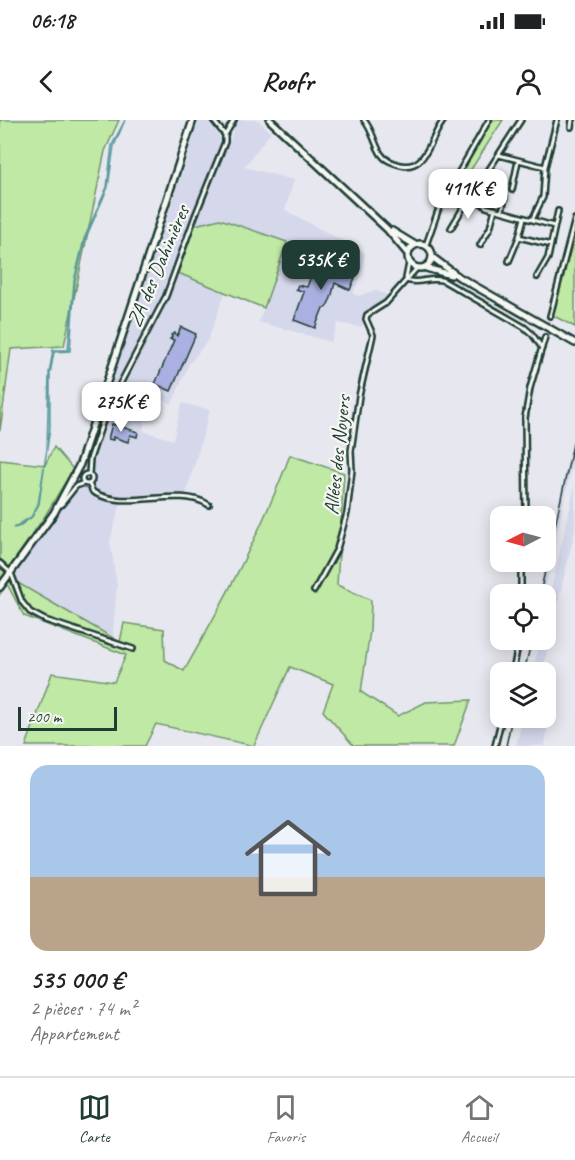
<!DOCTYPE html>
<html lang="fr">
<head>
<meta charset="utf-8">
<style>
	:root { --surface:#fff; --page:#f6f6f6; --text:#202124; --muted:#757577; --line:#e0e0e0; --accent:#1f3d34 }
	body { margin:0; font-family:Caveat,sans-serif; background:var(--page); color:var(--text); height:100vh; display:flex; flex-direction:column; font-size:22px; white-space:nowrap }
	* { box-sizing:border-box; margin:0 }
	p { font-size:20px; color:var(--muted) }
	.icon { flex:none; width:33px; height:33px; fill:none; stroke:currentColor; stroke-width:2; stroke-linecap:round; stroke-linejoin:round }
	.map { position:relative; height:626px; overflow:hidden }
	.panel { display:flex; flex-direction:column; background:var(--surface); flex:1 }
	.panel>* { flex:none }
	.needle { width:39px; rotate:264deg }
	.controls { position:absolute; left:490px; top:386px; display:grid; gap:12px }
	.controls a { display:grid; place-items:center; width:66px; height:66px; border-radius:12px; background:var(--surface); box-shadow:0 3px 15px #0003; font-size:30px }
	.scale { position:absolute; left:18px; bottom:15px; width:99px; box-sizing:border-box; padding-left:6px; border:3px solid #1f3d34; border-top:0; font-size:16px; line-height:21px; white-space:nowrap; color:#1f3d34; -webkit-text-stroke:4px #f6f6f2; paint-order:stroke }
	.price { position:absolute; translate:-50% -51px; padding:0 14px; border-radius:12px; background:#fff; color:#222; font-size:20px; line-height:39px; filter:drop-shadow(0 2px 3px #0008) }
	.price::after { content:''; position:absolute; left:50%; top:36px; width:18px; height:14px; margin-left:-9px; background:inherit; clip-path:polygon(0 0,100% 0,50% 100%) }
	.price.selected { background:var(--accent); color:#fff }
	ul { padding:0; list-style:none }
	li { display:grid; align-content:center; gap:12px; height:318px; padding:0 30px }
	li span { display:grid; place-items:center; height:186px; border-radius:18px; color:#555 }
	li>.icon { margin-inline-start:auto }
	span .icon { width:108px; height:108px; fill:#fffc; stroke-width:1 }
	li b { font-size:26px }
	.status { display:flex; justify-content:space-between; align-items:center; height:42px; padding:0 30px; background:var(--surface); direction:ltr }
	.status svg { height:16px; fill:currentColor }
	header { display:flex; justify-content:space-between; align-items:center; height:78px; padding:0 30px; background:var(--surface); font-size:27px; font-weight:700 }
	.tabs { display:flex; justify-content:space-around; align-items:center; height:84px; border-top:2px solid var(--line); background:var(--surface); font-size:16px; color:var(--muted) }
	.tabs a { display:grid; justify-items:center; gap:3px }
	.tabs .selected { color:var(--accent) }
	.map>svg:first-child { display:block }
</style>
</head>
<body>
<div class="status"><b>06:18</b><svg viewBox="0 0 49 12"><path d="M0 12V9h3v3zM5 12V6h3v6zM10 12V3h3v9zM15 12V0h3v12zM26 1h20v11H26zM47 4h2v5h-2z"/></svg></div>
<header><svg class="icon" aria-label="back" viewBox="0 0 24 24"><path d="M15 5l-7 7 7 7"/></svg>Roofr<svg class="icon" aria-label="person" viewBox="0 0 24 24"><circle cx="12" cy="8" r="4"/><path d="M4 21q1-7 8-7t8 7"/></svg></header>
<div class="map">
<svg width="575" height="626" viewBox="0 0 575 626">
	<rect width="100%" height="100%" fill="#e7e8ef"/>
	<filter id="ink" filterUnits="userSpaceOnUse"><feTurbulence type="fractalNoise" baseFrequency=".0167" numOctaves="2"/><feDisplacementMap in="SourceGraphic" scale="12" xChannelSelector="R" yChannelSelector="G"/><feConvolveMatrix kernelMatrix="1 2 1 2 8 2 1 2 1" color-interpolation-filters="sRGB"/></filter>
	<g filter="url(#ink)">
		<!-- built -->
		<path fill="#d5d7eb" d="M199,0H207L227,26L238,0H258L271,12L244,47L294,60L285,90L365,133L363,148L353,174L359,176L375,170L393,178L360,207L338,203L331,222L259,202L287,122L178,153L225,173L208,220L189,244L172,284L153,275L147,284L143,311L173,320L182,283L210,290L184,381L121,382L110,421L117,466L112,524L10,461L70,376L86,340Z
			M575,309V331L544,474H538Z
			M575,366V409L545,539V552H533L540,519H546V491Z
			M546,562L548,606L545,626H516L523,597H546Z"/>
		<!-- green -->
		<path fill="#bfe9a5" stroke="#6f936c" stroke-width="1.5" d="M0,0H119L105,31L64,226L11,229L0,311Z
			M491,0H503L448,85L446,81Z
			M220,99L287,122L264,188L178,153L195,105Z
			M575,113V207L552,195Z
			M54,327L73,349L45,396L4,455L120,522L124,503L164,509L165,540L184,551C224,481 262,410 290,335L344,353L337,465L371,480L370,511L361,572L398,596L426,582L471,580L454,626H354L323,591L333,564L290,547L254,626L156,604L145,626H26L52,553L114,562L126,535L24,496L7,464L0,474V340L45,345Z"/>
		<!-- water -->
		<path fill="#85d6e0" stroke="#5c999b" stroke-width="1.5" d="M125,0L114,26L108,67L85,120L75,161L70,231L54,232L50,254V308L39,384L32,397L18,407L13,408L31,397L38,384L47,329L49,253L53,230H68L74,161L84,119L107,67L112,25Z"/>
		<!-- building -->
		<path fill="#aab0e1" stroke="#1f3d34" stroke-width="1.5" d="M317,140L324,143L330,141L356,155L350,170L335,163L331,178L326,188H323L315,208L294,200L304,172L296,169L298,165L307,167Z
			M181,207L196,214L171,271L155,264L174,220L170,219L172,217L171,215L175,213L177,216Z
			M112,304L138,312L137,317L130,315L128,322L113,317V320L108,319Z"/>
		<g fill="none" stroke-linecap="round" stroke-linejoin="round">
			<!-- minor-tunnel -->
			<path stroke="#bfc6ca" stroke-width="3" stroke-dasharray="3 1.5" stroke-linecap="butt" d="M545,217L550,196"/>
			<!-- minor casing -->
			<g stroke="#1f3d34" stroke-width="8">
				<path id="minor" d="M213,0L225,15
					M364,0C373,11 374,23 381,34C385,40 391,42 397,44C427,54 430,16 444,0
					M521,0L475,71V77L486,87L554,106
					M571,7L572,0
					M499,35L545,47
					M512,70L518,41
					M502,91L505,77
					M532,100L543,77L545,47L557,0
					M451,108L469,78L475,77
					M519,117L551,125
					M426,125L440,85L489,0
					M480,125L490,108L495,89
					M509,141L519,117L524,98
					M537,157L548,138L558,91
					M406,158L409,143
					M406,160C418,165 431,156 444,161L524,207L532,214L542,228
					M550,196L575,99
					M82 359a5 5 0 1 1 10 0a5 5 0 1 1-10 0Z
					M89,354L90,339L107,289L166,176L195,96L225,22V15L234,0
					M89,364L93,372C127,392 177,365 209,385
					M61,385L76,366L84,363
					M526,396L525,298L530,268L545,217
					M0,443L11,453L22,482L30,492L45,500L133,529
					M314,471L337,429L347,393L352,350L351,331L359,276L373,215L366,199L367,195L386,183L417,148
					M521,474V441
					M513,552L519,519
					M495,626L502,597"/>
			</g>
			<!-- primary casing -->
			<g stroke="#1f3d34" stroke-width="10">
				<path id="primary" d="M270,0L387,109L408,134
					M392,111L415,125
					M408 136a12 12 0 1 1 24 0a12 12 0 1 1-24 0Z
					M432,137L459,157L575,223
					M426,148L451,155
					M0,467L54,393L80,344L193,0"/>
			</g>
			<!-- minor -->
			<use href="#minor" stroke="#f6f6f2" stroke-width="3"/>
			<!-- primary -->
			<use href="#primary" stroke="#f6f6f2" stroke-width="5"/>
			<!-- rail -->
			<path stroke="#1f3d34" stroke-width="1.5" d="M540,474L575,315
				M524,552L532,519
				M506,626L512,597"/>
		</g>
	</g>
	<g text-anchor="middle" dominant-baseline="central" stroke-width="4.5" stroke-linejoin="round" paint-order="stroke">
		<!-- street labels -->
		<g font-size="21" fill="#1f3d34" stroke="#f6f6f2">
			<text transform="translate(158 146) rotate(-67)">ZA des Dahinières</text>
			<text transform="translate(337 335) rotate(-84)">Allées des Noyers</text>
		</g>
	</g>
</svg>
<div class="controls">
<a><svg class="needle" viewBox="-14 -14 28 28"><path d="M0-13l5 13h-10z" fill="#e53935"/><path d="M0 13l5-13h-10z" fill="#757577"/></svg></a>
<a><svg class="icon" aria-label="locate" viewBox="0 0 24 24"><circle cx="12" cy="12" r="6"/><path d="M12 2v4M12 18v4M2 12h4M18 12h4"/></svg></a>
<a><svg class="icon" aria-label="layers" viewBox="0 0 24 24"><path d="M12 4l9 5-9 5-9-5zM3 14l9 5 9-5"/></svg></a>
</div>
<div class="scale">200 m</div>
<b class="price" style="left:468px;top:100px">411K €</b>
<b class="price selected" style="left:321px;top:171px">535K €</b>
<b class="price" style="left:121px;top:313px">275K €</b>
</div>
<section class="panel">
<ul>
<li><span style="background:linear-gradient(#a9c7e8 60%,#b9a48a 0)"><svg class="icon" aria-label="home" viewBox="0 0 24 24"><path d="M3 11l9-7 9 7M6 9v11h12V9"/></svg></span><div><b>535 000 €</b><p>2 pièces · 74 m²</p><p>Appartement</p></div></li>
</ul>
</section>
<nav class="tabs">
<a class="selected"><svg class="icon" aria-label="map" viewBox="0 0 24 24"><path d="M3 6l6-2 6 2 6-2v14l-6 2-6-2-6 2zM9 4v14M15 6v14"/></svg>Carte</a>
<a><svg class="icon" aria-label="saved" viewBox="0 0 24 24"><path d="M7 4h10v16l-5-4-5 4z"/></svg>Favoris</a>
<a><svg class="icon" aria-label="home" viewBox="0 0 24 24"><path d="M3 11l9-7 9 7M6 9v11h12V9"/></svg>Accueil</a>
</nav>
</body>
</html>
